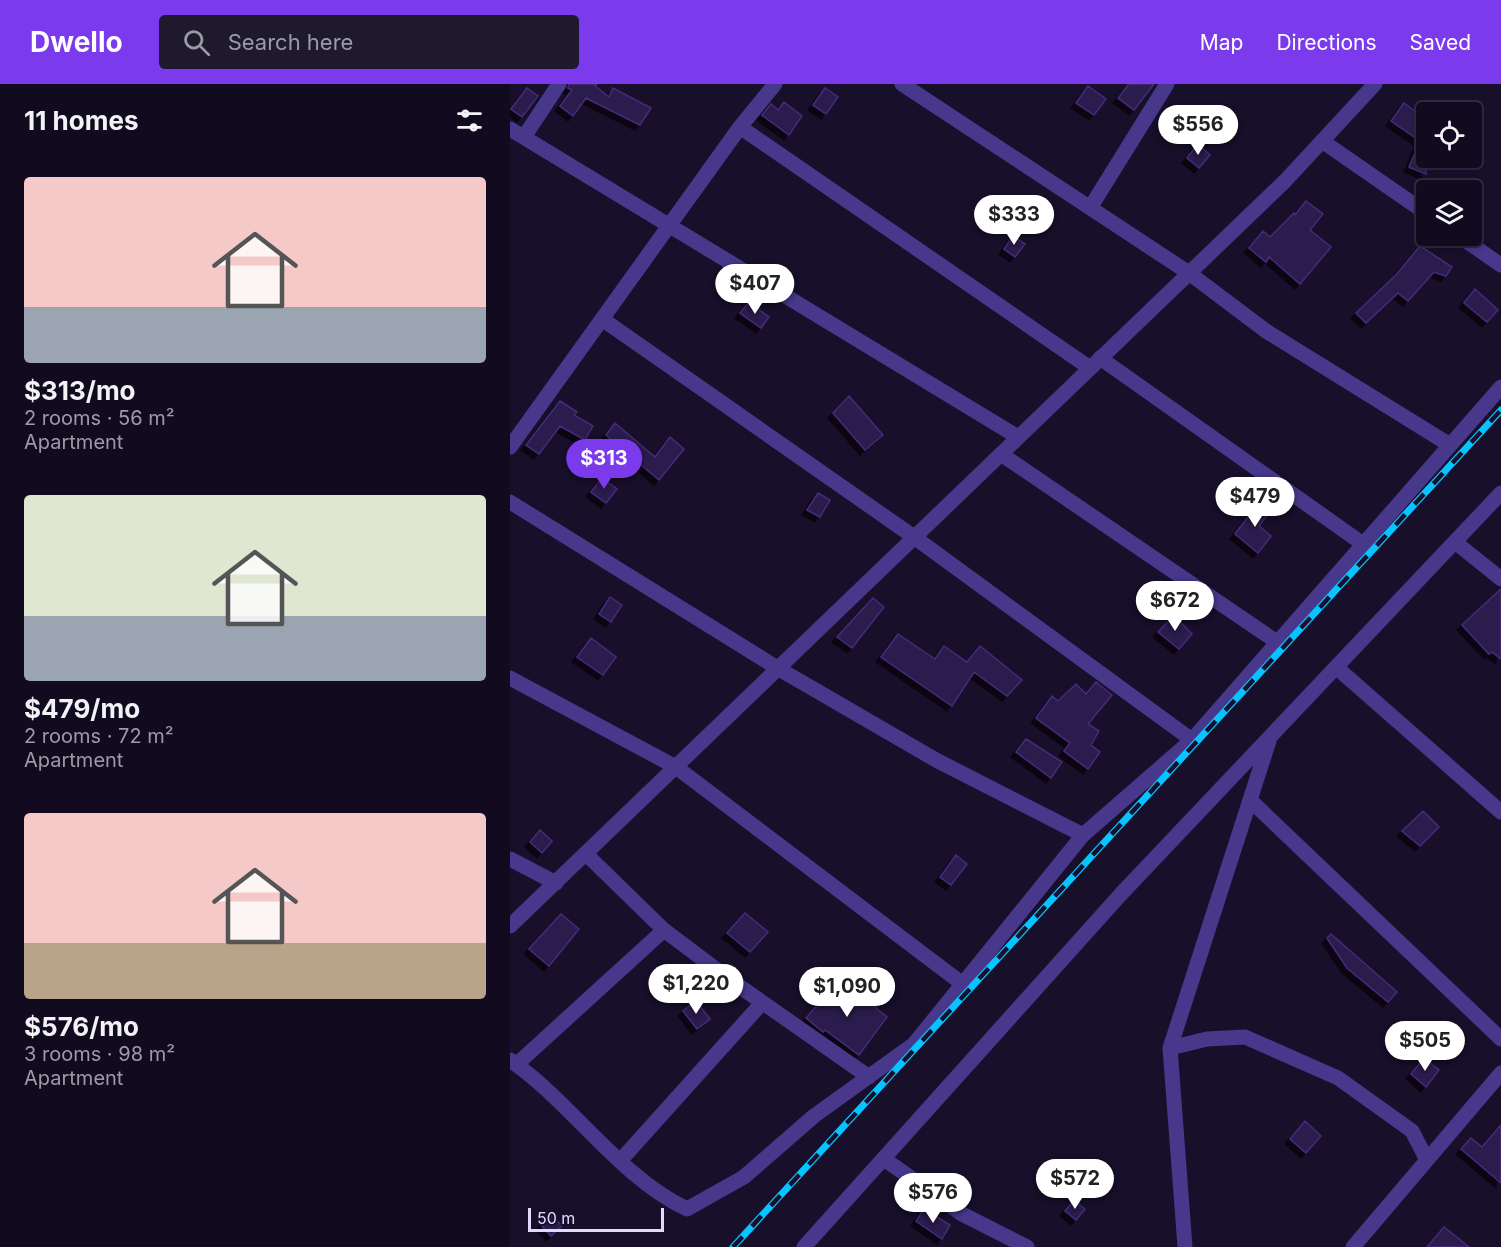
<!DOCTYPE html>
<html lang="en">
<head>
<meta charset="utf-8">
<style>
	:root { --surface:#120b20; --page:#1f192d; --text:#f1f3f6; --muted:#9c9ba5; --line:#312b3e; --accent:#7c3aed }
	body { margin:0; font-family:Inter,sans-serif; background:var(--page); color:var(--text); height:100vh; display:flex; flex-direction:column; font-size:22px; white-space:nowrap }
	* { box-sizing:border-box; margin:0 }
	p { font-size:20px; color:var(--muted) }
	.icon { flex:none; width:33px; height:33px; fill:none; stroke:currentColor; stroke-width:2; stroke-linecap:round; stroke-linejoin:round }
	.map { position:relative; flex:1; overflow:hidden }
	.panel { display:flex; flex-direction:column; background:var(--surface); width:510px }
	.panel>* { flex:none }
	.controls { position:absolute; left:906px; top:18px; display:grid; gap:12px }
	.controls a { display:grid; place-items:center; width:66px; height:66px; border-radius:6px; background:var(--surface); box-shadow:0 3px 9px #0003,0 0 0 2px var(--line); font-size:30px }
	.scale { position:absolute; left:18px; bottom:15px; width:136px; box-sizing:border-box; padding-left:6px; border:3px solid #e3d9ff; border-top:0; font-size:16px; line-height:21px; white-space:nowrap; color:#e3d9ff; -webkit-text-stroke:4px #180f2b; paint-order:stroke }
	.price { position:absolute; translate:-50% -51px; padding:0 14px; border-radius:21px; background:#fff; color:#222; font-size:20px; line-height:39px; filter:drop-shadow(0 2px 3px #0008) }
	.price::after { content:''; position:absolute; left:50%; top:36px; width:18px; height:14px; margin-left:-9px; background:inherit; clip-path:polygon(0 0,100% 0,50% 100%) }
	.price.selected { background:var(--accent); color:#fff }
	ul { padding:0; list-style:none }
	li { display:grid; align-content:center; gap:12px; height:318px; padding:0 24px }
	li span { display:grid; place-items:center; height:186px; border-radius:6px; color:#555 }
	li>.icon { margin-inline-start:auto }
	span .icon { width:108px; height:108px; fill:#fffc; stroke-width:1 }
	li b { font-size:26px }
	h2 { display:flex; justify-content:space-between; align-items:center; height:72px; padding:0 24px; font-size:26px }
	header { display:flex; align-items:center; gap:36px; box-sizing:border-box; height:84px; padding:0 30px; background:var(--accent); color:#fff }
	header strong { font-size:28px }
	nav { display:flex; gap:33px; margin-inline-start:auto; font-size:21px }
	.search { width:420px; height:54px; background:var(--page); display:flex; align-items:center; gap:15px; box-sizing:border-box; padding:0 21px; border-radius:6px; color:var(--muted); font-size:22px }
	main { display:flex; flex:1; min-height:0 }
	.map>svg:first-child { display:block }
</style>
</head>
<body>
<header>
<strong>Dwello</strong>
<div class="search"><svg class="icon" aria-label="search" viewBox="0 0 24 24"><circle cx="10" cy="10" r="6"/><path d="M15 15l6 6"/></svg>Search here</div>
<nav><a>Map</a><a>Directions</a><a>Saved</a></nav>
</header>
<main>
<section class="panel">
<h2>11 homes<svg class="icon" aria-label="filters" viewBox="0 0 24 24"><path d="M4 7h16M4 17h16"/><circle cx="9" cy="7" r="2"/><circle cx="15" cy="17" r="2"/></svg></h2>
<ul>
<li><span style="background:linear-gradient(#f6c9c9 70%,#9aa5b1 0)"><svg class="icon" aria-label="home" viewBox="0 0 24 24"><path d="M3 11l9-7 9 7M6 9v11h12V9"/></svg></span><div><b>$313/mo</b><p>2 rooms · 56 m²</p><p>Apartment</p></div></li>
<li><span style="background:linear-gradient(#dfe7d0 65%,#9aa5b1 0)"><svg class="icon" aria-label="home" viewBox="0 0 24 24"><path d="M3 11l9-7 9 7M6 9v11h12V9"/></svg></span><div><b>$479/mo</b><p>2 rooms · 72 m²</p><p>Apartment</p></div></li>
<li><span style="background:linear-gradient(#f6c9c9 70%,#b9a48a 0)"><svg class="icon" aria-label="home" viewBox="0 0 24 24"><path d="M3 11l9-7 9 7M6 9v11h12V9"/></svg></span><div><b>$576/mo</b><p>3 rooms · 98 m²</p><p>Apartment</p></div></li>
</ul>
</section>
<div class="map">
<svg width="991" height="1163" viewBox="0 0 991 1163">
	<defs>
		<filter id="shadow"><feDropShadow dx="-5" dy="5" stdDeviation="0" flood-color="#0009"/></filter>
	</defs>
	<rect width="100%" height="100%" fill="#180f2b"/>
	<!-- building -->
	<path fill="#2c1a4d" stroke="#462b7a" stroke-width="1.5" filter="url(#shadow)" d="M59,0H87L85,2L99,13L103,4L141,24L130,41L76,14L63,32L50,22L62,6L58,4Z
		M619,0H644L624,26L608,14Z
		M578,2L596,15L584,31L566,19Z
		M17,4L28,12L12,33L1,25Z
		M315,4L328,13L316,30L303,21Z
		M274,18L292,32L279,51L252,31L261,20L268,26Z
		M894,19L916,35V90L899,83L910,57L881,37Z
		M688,60L700,71L689,84L677,74Z
		M796,117L813,130L800,146L821,163L790,200L759,173L756,178L739,164L753,147L760,153L784,129L785,131Z
		M503,152L515,160L505,173L494,165Z
		M910,162L942,183L936,192L924,188L898,217L888,209L856,239L846,229L887,190Z
		M965,205L988,226L977,238L954,219Z
		M239,218L259,233L251,244L230,229Z
		M339,312L373,351L355,366L323,329Z
		M50,317L67,328L64,331L83,342L75,356L50,342L29,370L16,361Z
		M105,339L145,373L160,353L174,365L149,396L96,351Z
		M92,394L107,405L96,419L81,408Z
		M308,409L320,416L310,433L297,426Z
		M750,417L762,425L749,442L761,452L748,469L725,450Z
		M991,505V575L982,568L979,570L952,541Z
		M100,513L112,521L101,538L89,530Z
		M363,514L374,523L342,564L327,553Z
		M664,531L682,550L669,565L648,548Z
		M388,550L425,575L434,562L457,578L470,562L512,596L497,612L464,588L442,622L371,573Z
		M81,554L106,573L93,591L67,573Z
		M586,598L602,611L578,640L589,647L581,661L590,668L578,685L554,667L560,659L526,634L542,612L548,617L566,600L576,610Z
		M516,655L552,678L541,694L506,668Z
		M913,727L929,743L910,762L892,747Z
		M30,746L42,757L32,769L20,758Z
		M446,771L457,780L441,801L430,793Z
		M235,829L258,848L240,868L217,849Z
		M51,830L69,845L39,882L19,865Z
		M821,850L887,908L878,918L837,884L817,854Z
		M327,898L335,906L338,902L377,933L349,971L315,946L313,948L296,934Z
		M186,917L200,935L187,945L173,927Z
		M914,974L929,986L916,1003L901,990Z
		M795,1037L811,1052L796,1069L780,1055Z
		M991,1041V1099L951,1065L961,1054L972,1063Z
		M564,1116L575,1125L566,1136L555,1127Z
		M414,1125L440,1141L432,1155L406,1137Z
		M41,1131L52,1142L41,1152L31,1141Z
		M934,1143L959,1163H917Z"/>
	<g fill="none" stroke-linecap="round" stroke-linejoin="round">
		<!-- minor -->
		<path stroke="#47388c" stroke-width="15" d="M392,0L679,189L756,247L940,361
			M230,43L580,284
			M0,45L508,353
			M14,53L49,0
			M812,57L916,129
			M580,124L657,0
			M949,152L991,181
			M92,235L404,453L682,656
			M590,274L853,460
			M0,363L230,43L265,0
			M491,370L767,558
			M0,418L269,585L426,676L573,751
			M945,458L991,495
			M826,583L991,728
			M0,594L166,683L454,901
			M740,716L991,955
			M0,775L46,799
			M0,842L775,97L865,0
			M154,846L219,895L359,993
			M660,964L697,955L735,953L828,994L902,1047L917,1076
			M0,976C61,1018 109,1093 177,1125L234,1093L304,1032L404,960L573,751L682,656L991,303
			M7,980L154,846L76,770
			M374,1075L452,1130L517,1163
			M110,1077L252,919
			M294,1163L611,810L991,409
			M675,1163L660,964L759,657
			M843,1163L991,989"/>
		<!-- rail casing -->
		<g stroke="#05c4ff" stroke-width="7">
			<path id="rail" d="M223,1163L991,326"/>
		</g>
		<!-- rail -->
		<use href="#rail" stroke="#180f2b" stroke-width="4.5" stroke-dasharray="14" stroke-linecap="butt"/>
	</g>
</svg>
<div class="controls">
<a><svg class="icon" aria-label="locate" viewBox="0 0 24 24"><circle cx="12" cy="12" r="6"/><path d="M12 2v4M12 18v4M2 12h4M18 12h4"/></svg></a>
<a><svg class="icon" aria-label="layers" viewBox="0 0 24 24"><path d="M12 4l9 5-9 5-9-5zM3 14l9 5 9-5"/></svg></a>
</div>
<div class="scale">50 m</div>
<b class="price" style="left:688px;top:72px">$556</b>
<b class="price" style="left:504px;top:162px">$333</b>
<b class="price" style="left:245px;top:231px">$407</b>
<b class="price selected" style="left:94px;top:406px">$313</b>
<b class="price" style="left:745px;top:444px">$479</b>
<b class="price" style="left:665px;top:548px">$672</b>
<b class="price" style="left:186px;top:931px">$1,220</b>
<b class="price" style="left:337px;top:934px">$1,090</b>
<b class="price" style="left:915px;top:988px">$505</b>
<b class="price" style="left:565px;top:1126px">$572</b>
<b class="price" style="left:423px;top:1140px">$576</b>
</div>
</main>
</body>
</html>
